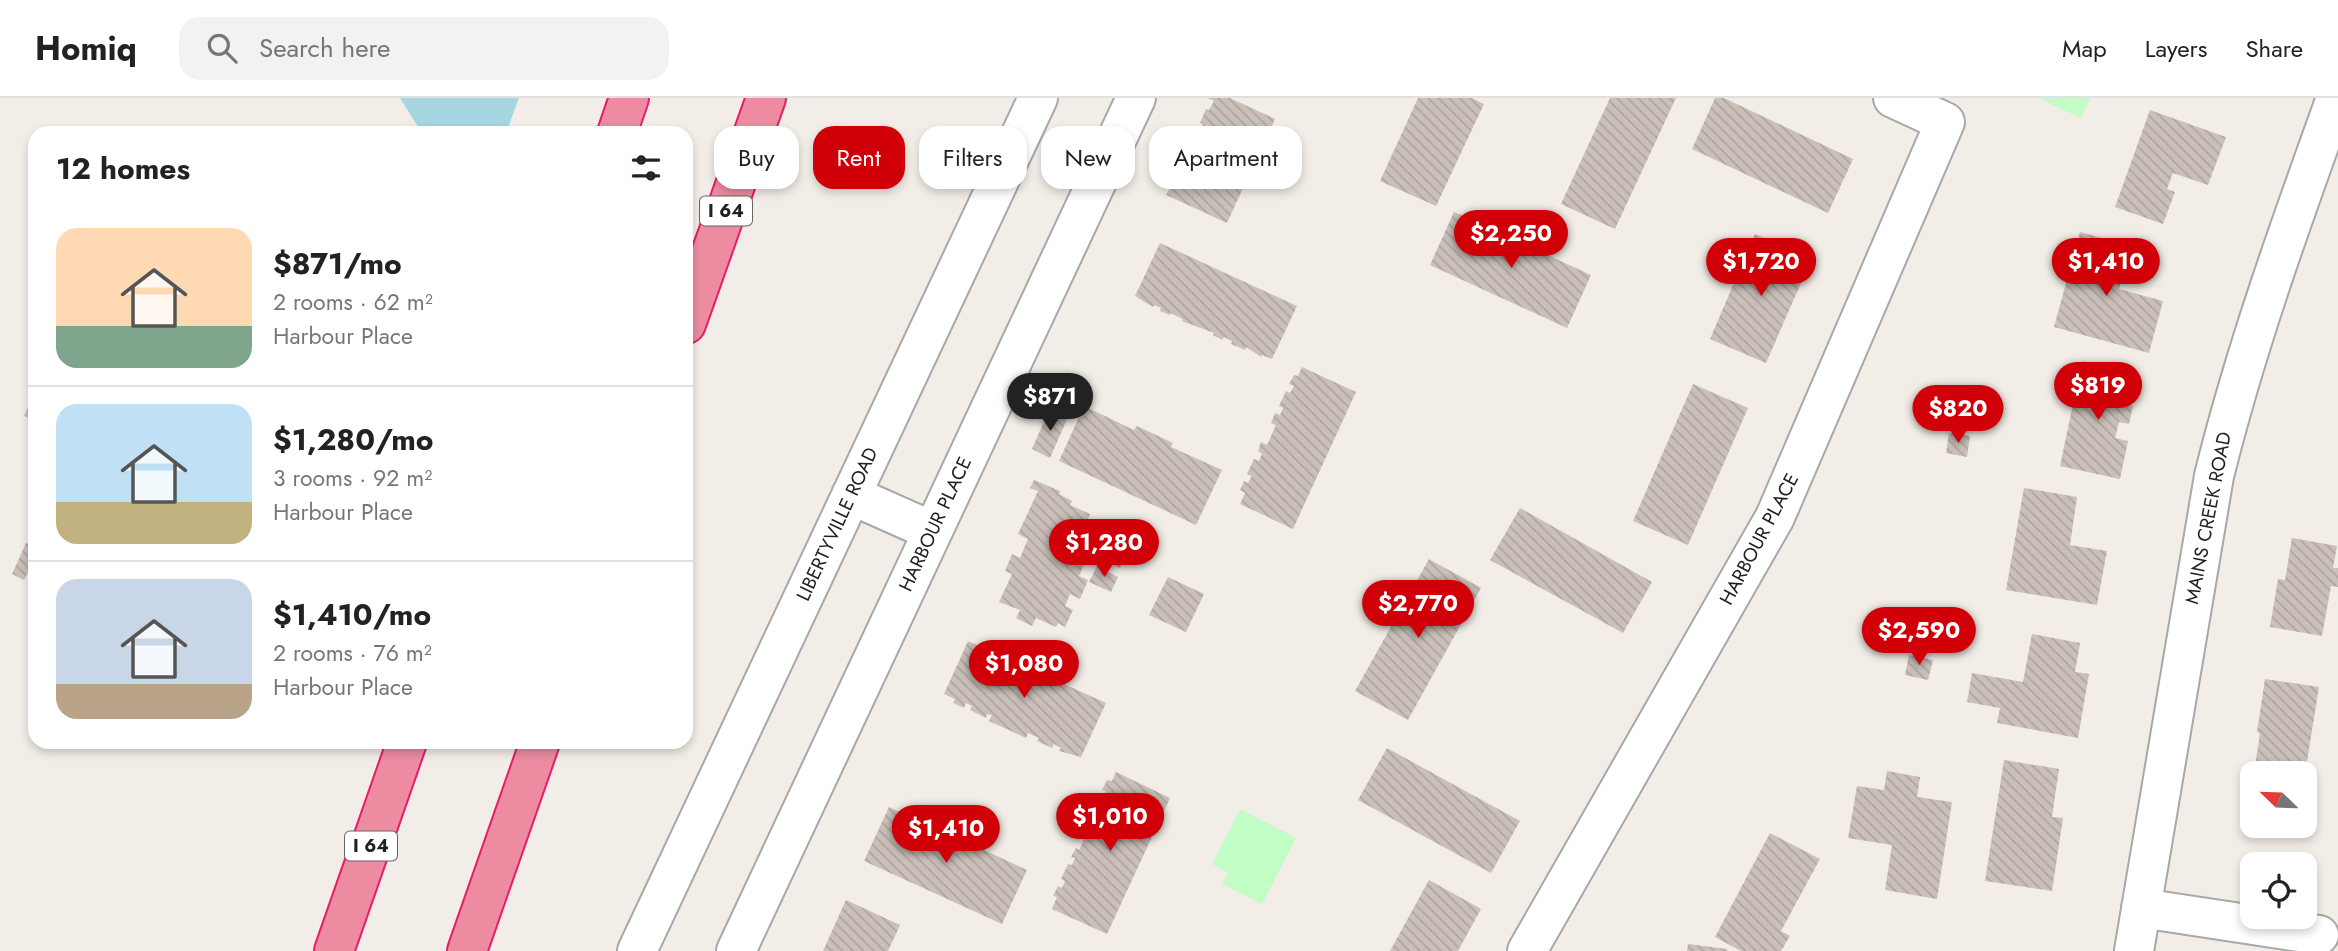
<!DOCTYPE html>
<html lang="en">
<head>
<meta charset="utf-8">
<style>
	:root { --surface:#fff; --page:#f2f2f2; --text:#222; --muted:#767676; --line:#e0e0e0; --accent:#d10008 }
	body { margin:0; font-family:Jost,sans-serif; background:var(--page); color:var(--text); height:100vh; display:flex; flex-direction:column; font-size:26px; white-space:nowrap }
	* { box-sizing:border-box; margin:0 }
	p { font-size:23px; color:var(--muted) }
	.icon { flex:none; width:38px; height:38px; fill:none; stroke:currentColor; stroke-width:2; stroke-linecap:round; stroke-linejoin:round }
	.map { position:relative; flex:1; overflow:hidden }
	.panel { position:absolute; left:28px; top:28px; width:665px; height:623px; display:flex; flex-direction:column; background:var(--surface); border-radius:21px; box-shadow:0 4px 10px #0003 }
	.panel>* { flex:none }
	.hud { position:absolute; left:714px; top:28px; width:665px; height:63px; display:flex; gap:14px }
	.needle { width:46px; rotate:293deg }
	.controls { position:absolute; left:2240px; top:663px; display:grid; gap:14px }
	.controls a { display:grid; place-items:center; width:77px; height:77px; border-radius:14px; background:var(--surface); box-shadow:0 4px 10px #0003; font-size:35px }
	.price { position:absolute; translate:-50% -60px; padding:0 16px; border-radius:24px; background:var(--accent); color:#fff; font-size:23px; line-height:46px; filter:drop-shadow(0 2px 4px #0008) }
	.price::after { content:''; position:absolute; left:50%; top:42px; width:21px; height:16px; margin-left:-10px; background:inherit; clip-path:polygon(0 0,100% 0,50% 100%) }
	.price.on { background:#222; color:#fff }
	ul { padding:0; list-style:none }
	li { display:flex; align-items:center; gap:21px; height:175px; padding:0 28px }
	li+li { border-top:2px solid var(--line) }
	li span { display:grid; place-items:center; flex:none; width:196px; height:140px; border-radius:21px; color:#555 }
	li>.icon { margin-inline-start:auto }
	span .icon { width:84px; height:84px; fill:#fffc; stroke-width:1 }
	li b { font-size:30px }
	h2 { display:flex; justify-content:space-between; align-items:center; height:84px; padding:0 28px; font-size:30px }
	.pill { padding:0 24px; border-radius:21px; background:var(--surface); box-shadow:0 4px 10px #0003; font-size:24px; line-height:63px }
	.pill.on { background:var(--accent); color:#fff }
	header { display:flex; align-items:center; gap:42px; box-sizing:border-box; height:98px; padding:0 35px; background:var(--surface); border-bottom:2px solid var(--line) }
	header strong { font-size:33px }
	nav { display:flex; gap:38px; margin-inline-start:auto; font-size:24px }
	.search { width:490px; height:63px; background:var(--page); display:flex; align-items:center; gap:18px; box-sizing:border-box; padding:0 24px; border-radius:21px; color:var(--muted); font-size:26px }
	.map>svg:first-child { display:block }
</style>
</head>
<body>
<header>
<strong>Homiq</strong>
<div class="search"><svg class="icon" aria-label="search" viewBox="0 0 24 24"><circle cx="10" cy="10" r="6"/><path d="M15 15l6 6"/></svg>Search here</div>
<nav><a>Map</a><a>Layers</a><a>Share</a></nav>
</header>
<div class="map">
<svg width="2338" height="853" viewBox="0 0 2338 853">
	<defs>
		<pattern id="building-back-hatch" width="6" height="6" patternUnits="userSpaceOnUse" patternTransform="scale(1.75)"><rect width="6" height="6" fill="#cac0b9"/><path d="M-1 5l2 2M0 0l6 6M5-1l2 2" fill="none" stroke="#ada59f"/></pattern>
	</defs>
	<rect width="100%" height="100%" fill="#f2eee7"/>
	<!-- park -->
	<path fill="#c2fdc5" d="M2038,0H2090L2081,20Z
		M1240,711L1296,740L1262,806L1222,786L1228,775L1212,766Z"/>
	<!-- water -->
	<path fill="#a5d6e1" d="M400,0H519L506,35H422Z"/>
	<!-- building -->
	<path fill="url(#building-back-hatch)" d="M1208,0H1230L1275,21L1227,125L1166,97L1171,88L1174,89L1179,79L1175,77L1182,63L1186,64L1190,54L1187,52L1195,36L1198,38L1203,26L1200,25L1206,11L1209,12L1214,3Z
		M1418,0H1472L1484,6L1436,108L1380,83Z
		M1610,0H1676L1615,131L1561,106Z
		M1715,0H1724L1853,61L1828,115L1692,51Z
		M2150,12L2226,39L2208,87L2173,75L2167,91L2175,94L2163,126L2115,109Z
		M1454,114L1591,177L1567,230L1430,167Z
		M2080,134L2131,148L2119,191L2163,203L2149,255L2054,229Z
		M1755,136L1812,160L1766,265L1710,241Z
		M1160,145L1297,208L1272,261L1262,257L1261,259L1246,249L1245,252L1231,246L1232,243L1224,239L1222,242L1213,237L1214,235L1182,223L1183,221L1170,215V217L1160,213L1161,210L1154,207L1153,209L1135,198Z
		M2082,263L2131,274L2124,306L2133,308L2129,326L2119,324L2115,340L2128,343L2120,381L2060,368Z
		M1302,269L1356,294L1293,431L1240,406L1245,395L1240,392L1244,383L1248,385L1252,378L1247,376L1254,361L1259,363L1262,356L1258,353L1261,344L1267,347L1276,327L1271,325L1275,315L1280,317L1283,310L1279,308L1286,293L1290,295L1294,288L1289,286L1294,277L1298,278Z
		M1693,286L1748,310L1688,447L1633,423Z
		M35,294V322L24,318Z
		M1084,308L1134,332L1137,328L1173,345L1171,349L1222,372L1196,427L1059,363Z
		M1050,310L1068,319L1050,360L1032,351Z
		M1949,335L1970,338L1967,359L1946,355Z
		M1034,382L1060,393L1059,396L1072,403L1070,407L1090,416L1072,458L1085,464L1079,478L1088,482L1080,501L1070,496L1065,508L1073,512L1065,529L1058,525L1056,529L1036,520L1032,528L1016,520L1020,512L999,504L1012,476L1005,473L1012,456L1020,460L1028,441L1018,436L1038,393L1030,390Z
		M2024,390L2077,399L2070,447L2107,453L2097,507L2006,492Z
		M1520,410L1652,484L1623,535L1490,462Z
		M1100,429L1132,444L1120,470L1088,455Z
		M2292,440L2337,448L2333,470H2338V489L2331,488L2322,538L2270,529L2278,481L2285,482Z
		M26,445L35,449V472L30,470L24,482L12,476Z
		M1429,461L1481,490L1408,622L1355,593Z
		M1097,468L1118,479L1111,494L1089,484Z
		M1168,479L1204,496L1186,534L1149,517Z
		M2032,536L2080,545L2075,574L2089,576L2078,640L1997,625L2000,610L1967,604L1972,575L2023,584Z
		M968,543L1106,605L1081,659L1059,653L1061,650L1054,646L1052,650L1037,643L1039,640L1028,635L1026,640L989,623L992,617L987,616L986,620L970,612L972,608L966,605L964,610L953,605L955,601L944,596Z
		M1909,557L1933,562L1928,582L1905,577Z
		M2265,581L2319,589L2305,676H2254L2260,635L2257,634Z
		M1387,650L1520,723L1491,775L1358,702Z
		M2004,662L2059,671L2052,719L2063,720L2052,793L1985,783Z
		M1887,673L1920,679L1917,699L1952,704L1937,801L1885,792L1892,747L1848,740L1857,688L1884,692Z
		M1116,674L1170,700L1107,836L1052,811L1057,799L1053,798L1058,788L1062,790L1065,783L1061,781L1068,766L1072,767L1075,760L1071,759L1076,750L1079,752L1089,731L1086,730L1089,721L1093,723L1096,715L1092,713L1100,698L1103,700L1106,693L1102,692L1107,682L1112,683Z
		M2251,693H2252V715L2247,714Z
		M889,709L936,731L938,725L976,742L973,747L1027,772L1002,826L864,763Z
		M1770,735L1820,761L1781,833L1790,838L1781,853H1741L1715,839Z
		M1429,782L1481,811L1458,853H1390Z
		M846,802L900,827L888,853H823Z
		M1688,846L1727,851V853H1687Z"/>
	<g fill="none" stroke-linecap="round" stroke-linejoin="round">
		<!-- minor casing -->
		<g stroke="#a8a8a8" stroke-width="42">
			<path id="minor" d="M851,397L932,433
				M2141,810L2319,837
				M637,853L1038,0
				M736,853L1136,0
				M1527,853L1775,419L1945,24L1893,0
				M2134,853L2214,378C2246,249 2291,125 2336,0"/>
		</g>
		<!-- highway casing -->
		<g stroke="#e61d6a" stroke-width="42">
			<path id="highway" d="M617,35L629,0
				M686,226L766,0
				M334,853L407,644
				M467,853L540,644"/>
		</g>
		<!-- minor -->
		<use href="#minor" stroke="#fff" stroke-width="38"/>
		<!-- highway -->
		<use href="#highway" stroke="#ed8ba1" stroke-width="38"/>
	</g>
	<g text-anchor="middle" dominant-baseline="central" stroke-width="5" stroke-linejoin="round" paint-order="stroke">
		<!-- shield labels -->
		<g fill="#fff" stroke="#646464" stroke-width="2">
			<rect x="700" y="98.5" width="52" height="29" rx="5"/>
			<rect x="345" y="733.5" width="52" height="29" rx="5"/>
		</g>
		<g font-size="18" font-weight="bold" fill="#212121">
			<text x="726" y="113">I 64</text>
			<text x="371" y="748">I 64</text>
		</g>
		<!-- street labels -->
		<g font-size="19" fill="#212121" stroke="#fff">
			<text transform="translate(2208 420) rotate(-79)">MAINS CREEK ROAD</text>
			<text transform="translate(837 426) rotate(-65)">LIBERTYVILLE ROAD</text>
			<text transform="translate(935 426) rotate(-65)">HARBOUR PLACE</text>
			<text transform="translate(1759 441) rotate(-62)">HARBOUR PLACE</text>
		</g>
	</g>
</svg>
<div class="controls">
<a><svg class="needle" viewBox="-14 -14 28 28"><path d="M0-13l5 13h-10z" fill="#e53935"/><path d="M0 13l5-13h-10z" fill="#767676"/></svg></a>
<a><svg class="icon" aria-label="locate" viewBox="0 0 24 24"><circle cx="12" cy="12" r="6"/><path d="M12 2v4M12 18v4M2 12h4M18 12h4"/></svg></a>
</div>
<b class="price" style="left:1511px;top:172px">$2,250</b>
<b class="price" style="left:1761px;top:200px">$1,720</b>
<b class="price" style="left:2106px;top:200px">$1,410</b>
<b class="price" style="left:2098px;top:324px">$819</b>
<b class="price on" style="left:1050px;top:335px">$871</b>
<b class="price" style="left:1958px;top:347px">$820</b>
<b class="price" style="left:1104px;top:481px">$1,280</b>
<b class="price" style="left:1418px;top:542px">$2,770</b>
<b class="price" style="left:1919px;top:569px">$2,590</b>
<b class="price" style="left:1024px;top:602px">$1,080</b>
<b class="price" style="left:1110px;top:755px">$1,010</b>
<b class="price" style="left:946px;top:767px">$1,410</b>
<div class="hud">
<a class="pill">Buy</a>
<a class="pill on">Rent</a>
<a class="pill">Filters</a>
<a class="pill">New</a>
<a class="pill">Apartment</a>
</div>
<section class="panel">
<h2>12 homes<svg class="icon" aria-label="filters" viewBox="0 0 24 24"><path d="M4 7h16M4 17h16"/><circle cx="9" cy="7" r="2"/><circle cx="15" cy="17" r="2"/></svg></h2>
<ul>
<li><span style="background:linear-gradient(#ffd9b3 70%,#7fa58c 0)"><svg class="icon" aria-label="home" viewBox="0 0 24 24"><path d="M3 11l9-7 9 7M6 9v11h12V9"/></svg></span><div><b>$871/mo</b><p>2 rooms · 62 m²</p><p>Harbour Place</p></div></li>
<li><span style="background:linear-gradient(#bfe0f5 70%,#c2b280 0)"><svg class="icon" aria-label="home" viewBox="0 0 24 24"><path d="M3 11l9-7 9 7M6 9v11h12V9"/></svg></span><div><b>$1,280/mo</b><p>3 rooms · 92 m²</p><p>Harbour Place</p></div></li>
<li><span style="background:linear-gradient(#c9d6e8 75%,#b9a48a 0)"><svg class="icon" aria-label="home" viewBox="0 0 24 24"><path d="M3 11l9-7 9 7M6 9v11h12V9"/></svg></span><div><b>$1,410/mo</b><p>2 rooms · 76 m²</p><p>Harbour Place</p></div></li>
</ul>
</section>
</div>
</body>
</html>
